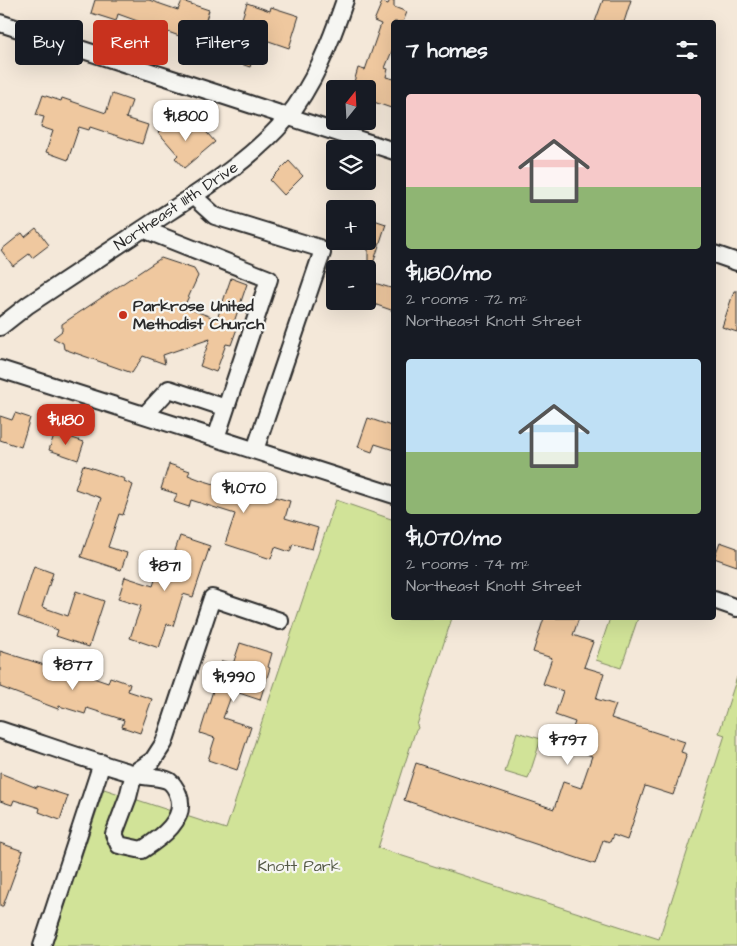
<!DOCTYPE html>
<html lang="en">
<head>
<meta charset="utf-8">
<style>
	:root { --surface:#171b24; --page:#242831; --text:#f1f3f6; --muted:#9ea1a6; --accent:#c8321e }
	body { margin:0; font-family:"Architects Daughter",sans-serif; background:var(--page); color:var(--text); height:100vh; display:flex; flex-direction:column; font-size:19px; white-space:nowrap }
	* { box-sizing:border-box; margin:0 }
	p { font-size:16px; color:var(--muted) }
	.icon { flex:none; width:28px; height:28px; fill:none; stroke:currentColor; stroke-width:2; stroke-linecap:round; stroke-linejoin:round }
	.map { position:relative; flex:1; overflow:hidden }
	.panel { position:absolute; left:391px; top:20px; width:325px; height:600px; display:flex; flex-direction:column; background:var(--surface); border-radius:5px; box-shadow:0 5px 20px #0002 }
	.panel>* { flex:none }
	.banner { position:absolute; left:15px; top:20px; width:301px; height:45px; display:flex; gap:10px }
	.needle { width:32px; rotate:18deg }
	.fabs { position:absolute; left:326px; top:80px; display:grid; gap:10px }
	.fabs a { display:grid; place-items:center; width:50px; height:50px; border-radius:5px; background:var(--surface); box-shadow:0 5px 20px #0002; font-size:25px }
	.price { position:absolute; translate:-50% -42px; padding:0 11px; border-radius:10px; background:#fff; color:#222; font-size:16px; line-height:32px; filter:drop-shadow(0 1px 2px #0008) }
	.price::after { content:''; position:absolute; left:50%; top:30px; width:15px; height:11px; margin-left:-8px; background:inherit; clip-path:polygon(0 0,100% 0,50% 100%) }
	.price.active { background:var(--accent); color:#fff }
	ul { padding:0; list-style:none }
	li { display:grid; align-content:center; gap:10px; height:265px; padding:0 15px }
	li span { display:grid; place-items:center; height:155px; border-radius:5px; color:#555 }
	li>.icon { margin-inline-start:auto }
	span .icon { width:90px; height:90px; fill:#fffc; stroke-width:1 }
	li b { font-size:21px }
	h2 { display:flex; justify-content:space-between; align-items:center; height:60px; padding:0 15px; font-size:21px }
	.tag { padding:0 18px; border-radius:5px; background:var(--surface); box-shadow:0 5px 20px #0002; font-size:18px; line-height:45px }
	.tag.active { background:var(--accent); color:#fff }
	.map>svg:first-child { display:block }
</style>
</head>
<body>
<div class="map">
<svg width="737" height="946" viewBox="0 0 737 946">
	<rect width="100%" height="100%" fill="#f4e8d9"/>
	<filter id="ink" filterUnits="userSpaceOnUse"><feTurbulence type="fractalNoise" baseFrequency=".02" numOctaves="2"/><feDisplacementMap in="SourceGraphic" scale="10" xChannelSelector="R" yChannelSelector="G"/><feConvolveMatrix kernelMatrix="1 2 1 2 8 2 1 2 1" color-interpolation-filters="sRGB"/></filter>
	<g filter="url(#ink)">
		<!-- green -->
		<path fill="#d1e398" stroke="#7e8762" d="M336,500L394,520V618H452L417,725L418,728L415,732L378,848L659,939L725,735L719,733L737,677V946H52L104,789L226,829Z
			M610,618H638L621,668L596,660Z
			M517,732L541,739L528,779L505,772Z"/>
		<!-- building -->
		<path fill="#efc89f" stroke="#2b2b2b" d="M95,0H149L178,10L182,1L209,10L205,23L237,34L247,3L270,11L271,7L299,16L289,48L260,38L250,67L206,52L207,46L118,14L116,21L91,13Z
			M390,0H394V7L407,12L403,22H394V46L385,68L388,69L386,77L394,79V109L368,100V89H352L358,68L365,70L381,24L374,21L382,2L388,4Z
			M603,0H631L624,22H595Z
			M112,94L132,101L126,118L148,125L142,144L90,127L89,130L79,127L68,160L46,152L53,131L41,127L44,117L36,115L43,95L61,101L62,98L106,113Z
			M175,118L190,135L201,126L215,142L184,168L175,158L178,155L158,132Z
			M289,161L303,176L284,195L270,180Z
			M368,218L386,224L370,273H368Z
			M36,228L49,245L32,258L29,254L13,266L1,250L22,233L25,237Z
			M161,258L194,269L198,276L184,307L217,319L231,278L247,284L233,325L238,326L231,345L226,344L216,372L200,366L210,339L163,355L165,364L143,356L132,373L64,349L63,343L53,338L62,331V324Z
			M368,281L394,289V311L368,302Z
			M734,291H737V332L722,327Z
			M15,413L30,418L21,447L0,440V416L12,420Z
			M368,418L394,427V450L375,444L372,452L358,447Z
			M55,432L84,442L78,460L49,450Z
			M169,464L190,471L188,475L201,480L247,494L248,490L290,501L285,518L318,528L312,549L293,544L290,552L275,547L271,559L225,544L235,514L191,500L189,507L174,502L177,494L161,489Z
			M83,465L125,479L124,481L133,485L123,515L119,514L108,547L127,553L121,570L81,557L101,498L75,489Z
			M180,536L210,546L193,597L183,594L173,626L167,624L159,648L130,638L141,606L118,599L125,577L153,586L160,565L169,568Z
			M720,542L737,548V566L714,558Z
			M34,566L53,573L42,607L68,616L76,591L104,601L89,647L56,636L58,630L18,616Z
			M544,618H579L573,635L593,642L584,667L604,673L596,699L616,705L611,718L685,742L681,752L687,754L673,795L645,786L627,840L613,835L610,842L603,840L595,864L404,800L416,763L554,809L563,782L581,788L592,756L566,747L575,722L555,715L563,691L543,684L552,658L533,652Z
			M240,643L272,653L268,667L270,668L260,700L233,691L223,718L251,727L237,770L208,760L215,738L200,733L222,661L233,664Z
			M0,651L54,668L55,665L108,683L110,677L130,684L128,691L152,699L140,733L122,727L124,720L87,708L85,714L59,706L58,709L0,687Z
			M0,773L37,788V786L68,796L60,820L39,812L40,808L14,800L12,805L0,801Z
			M0,843L23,851L3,906H0Z"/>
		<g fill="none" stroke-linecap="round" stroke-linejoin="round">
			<!-- minor casing -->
			<g stroke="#2b2b2b" stroke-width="20">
				<path id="minor" d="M0,23L394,151
					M193,196L215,216L319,248L322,253L255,450
					M143,229L269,279L216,438
					M714,254L737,262
					M0,327L28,305C70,277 112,249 155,221C201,191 250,161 286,119C314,85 331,41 345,0
					M0,369L394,495
					M145,415L169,389L226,408
					M714,600L737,608
					M0,730C46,745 92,762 139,775C149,778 160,776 169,781C173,784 176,789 178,794C188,819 161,838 142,850L119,845L114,834L128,797L134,773
					M134,773L153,760L164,743L212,598L280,621
					M42,946L102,763"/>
			</g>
			<!-- minor -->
			<use href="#minor" stroke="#f6f6f2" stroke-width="16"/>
		</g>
	</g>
	<!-- markers -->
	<circle fill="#c8321e" stroke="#f6f6f2" stroke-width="2" cx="123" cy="315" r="5"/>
	<g text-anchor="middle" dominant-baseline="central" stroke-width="4.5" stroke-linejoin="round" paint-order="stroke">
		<!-- street labels -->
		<g font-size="16" fill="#2b2b2b" stroke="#f6f6f2">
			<text transform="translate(176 206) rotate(-34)">Northeast 111th Drive</text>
		</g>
		<!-- poi labels -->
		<g font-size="16" font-weight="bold" fill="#2b2b2b" stroke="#f6f6f2" text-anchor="start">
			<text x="133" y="306">Parkrose United<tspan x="133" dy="18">Methodist Church</tspan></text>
		</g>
		<!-- park labels -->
		<g font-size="16" fill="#545946" stroke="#f6f6f2">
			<text x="299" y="866">Knott Park</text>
		</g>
	</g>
</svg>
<div class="fabs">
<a><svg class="needle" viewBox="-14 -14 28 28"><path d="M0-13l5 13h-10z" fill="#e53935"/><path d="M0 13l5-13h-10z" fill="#9ea1a6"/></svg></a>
<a><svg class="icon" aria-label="layers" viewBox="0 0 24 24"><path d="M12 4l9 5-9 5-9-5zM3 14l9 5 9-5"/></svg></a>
<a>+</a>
<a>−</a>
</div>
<b class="price" style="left:186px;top:142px">$1,800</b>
<b class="price active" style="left:66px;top:446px">$1,180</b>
<b class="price" style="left:244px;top:514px">$1,070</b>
<b class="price" style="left:165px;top:592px">$871</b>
<b class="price" style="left:73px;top:691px">$877</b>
<b class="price" style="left:234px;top:703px">$1,990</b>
<b class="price" style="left:568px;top:766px">$797</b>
<div class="banner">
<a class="tag">Buy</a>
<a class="tag active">Rent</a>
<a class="tag">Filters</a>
</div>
<section class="panel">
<h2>7 homes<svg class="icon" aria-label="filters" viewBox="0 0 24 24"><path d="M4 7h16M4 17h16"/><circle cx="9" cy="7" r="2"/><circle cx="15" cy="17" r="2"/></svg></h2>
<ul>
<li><span style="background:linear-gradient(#f6c9c9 60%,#8fb573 0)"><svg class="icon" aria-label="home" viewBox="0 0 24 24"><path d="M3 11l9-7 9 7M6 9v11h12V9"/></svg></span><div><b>$1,180/mo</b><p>2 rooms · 72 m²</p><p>Northeast Knott Street</p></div></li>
<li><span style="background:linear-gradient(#bfe0f5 60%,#8fb573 0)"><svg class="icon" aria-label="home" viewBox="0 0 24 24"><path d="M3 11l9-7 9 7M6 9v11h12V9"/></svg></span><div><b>$1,070/mo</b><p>2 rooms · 74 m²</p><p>Northeast Knott Street</p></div></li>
</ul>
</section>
</div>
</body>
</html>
